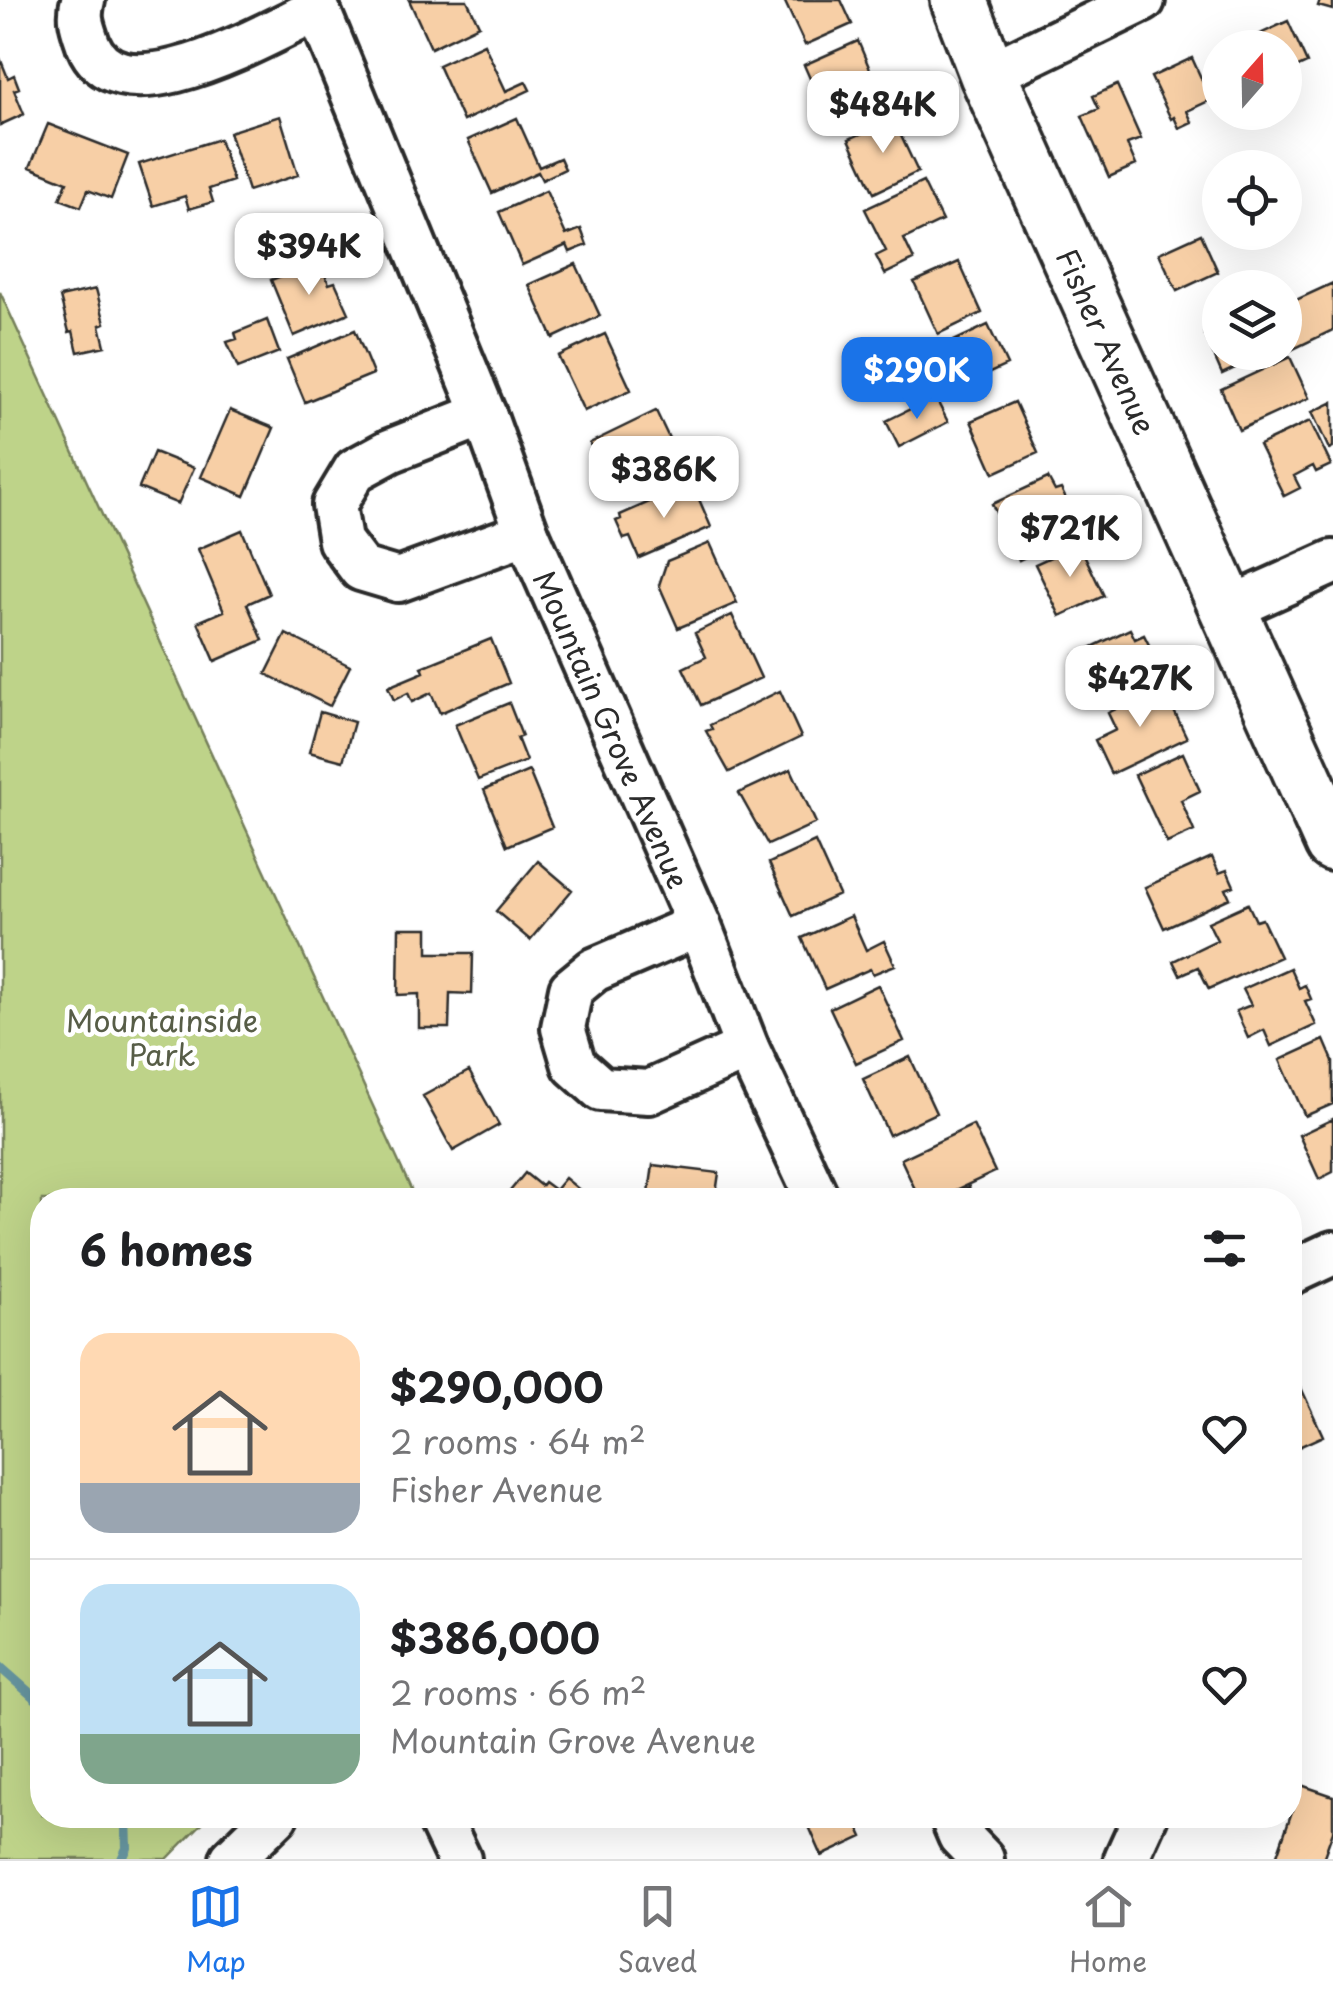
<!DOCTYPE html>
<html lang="en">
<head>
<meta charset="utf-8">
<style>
	:root { --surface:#fff; --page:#f6f6f6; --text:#202124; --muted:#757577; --line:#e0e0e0; --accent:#1a73e8 }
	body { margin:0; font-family:"Playpen Sans",sans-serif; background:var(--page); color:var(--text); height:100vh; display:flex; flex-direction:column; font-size:38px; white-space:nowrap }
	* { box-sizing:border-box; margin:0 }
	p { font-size:32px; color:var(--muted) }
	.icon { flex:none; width:55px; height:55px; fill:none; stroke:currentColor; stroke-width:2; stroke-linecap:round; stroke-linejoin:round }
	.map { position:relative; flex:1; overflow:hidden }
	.panel { position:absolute; left:30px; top:1188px; width:1272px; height:640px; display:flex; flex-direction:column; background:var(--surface); border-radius:40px; box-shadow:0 10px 40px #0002 }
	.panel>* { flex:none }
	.needle { width:65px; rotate:20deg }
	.tools { position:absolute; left:1202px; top:30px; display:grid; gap:20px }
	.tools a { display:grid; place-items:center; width:100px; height:100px; border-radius:50%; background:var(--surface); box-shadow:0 10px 40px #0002; font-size:50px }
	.price { position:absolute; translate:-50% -85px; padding:0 22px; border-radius:20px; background:#fff; color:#222; font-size:32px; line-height:65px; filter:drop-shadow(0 2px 5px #0008) }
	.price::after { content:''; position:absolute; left:50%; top:60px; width:30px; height:22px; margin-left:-15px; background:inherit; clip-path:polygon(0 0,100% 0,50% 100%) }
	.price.on { background:var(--accent); color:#fff }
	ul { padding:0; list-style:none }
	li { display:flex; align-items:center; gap:30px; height:250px; padding:0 50px }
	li+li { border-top:2px solid var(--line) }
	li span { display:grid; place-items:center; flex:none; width:280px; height:200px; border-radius:30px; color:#555 }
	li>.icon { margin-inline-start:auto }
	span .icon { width:120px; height:120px; fill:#fffc; stroke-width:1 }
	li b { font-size:42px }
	h2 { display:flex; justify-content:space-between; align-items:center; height:120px; padding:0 50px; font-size:42px }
	.dock { display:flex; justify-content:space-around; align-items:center; height:140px; border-top:2px solid var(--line); background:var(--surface); font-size:28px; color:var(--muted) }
	.dock a { display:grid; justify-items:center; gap:5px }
	.dock .on { color:var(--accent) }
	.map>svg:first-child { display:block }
</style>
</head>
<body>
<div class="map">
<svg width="1333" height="1859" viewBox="0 0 1333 1859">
	<rect width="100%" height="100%" fill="#fff"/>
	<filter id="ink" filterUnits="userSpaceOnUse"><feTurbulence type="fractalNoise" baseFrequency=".01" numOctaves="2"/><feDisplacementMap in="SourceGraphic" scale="20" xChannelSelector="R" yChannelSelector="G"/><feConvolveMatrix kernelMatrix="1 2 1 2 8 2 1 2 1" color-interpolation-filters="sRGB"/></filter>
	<g filter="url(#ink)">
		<!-- green -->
		<path fill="#bed389" stroke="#747f5a" stroke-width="2.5" d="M0,292L416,1200H42V1815H210L167,1859H0Z"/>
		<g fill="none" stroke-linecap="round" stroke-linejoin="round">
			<!-- stream -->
			<path stroke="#66959f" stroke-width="10" d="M0,1667L42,1704
				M122,1859L127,1848L126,1815"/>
		</g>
		<!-- building -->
		<path fill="#f7cfa6" stroke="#2b2b2b" stroke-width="2.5" d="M409,0H467L479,25L431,48Z
			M784,0H841L852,24L805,45Z
			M1320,0H1333V10L1318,6Z
			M1288,21L1307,63L1285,73V48H1251L1247,40Z
			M858,41L880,93L827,117L804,65Z
			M484,44L506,91L526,82L530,90L463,121L438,65Z
			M0,58L8,78L14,75L19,88L14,90L24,114L0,125Z
			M1192,58L1211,100L1187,111L1192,122L1179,128L1174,117L1171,119L1151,77Z
			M1117,85L1141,139L1127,144L1136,165L1109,177L1082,116L1099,109L1093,96Z
			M280,116L298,175L248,191L229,132Z
			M517,118L539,167L560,158L565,169L542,180L538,172L492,193L468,140Z
			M893,119L918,172L874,193L849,139Z
			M48,124L128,155L111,199L88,190L81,207L60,199L67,182L30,167Z
			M219,139L233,181L209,189L213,202L189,209L185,196L153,206L139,164Z
			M923,182L942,221L904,239L914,260L885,274L876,256L886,251L865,209Z
			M546,191L566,235L581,229L587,245L570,252L567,245L522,265L499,212Z
			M1201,234L1218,272L1177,291L1159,253Z
			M319,261L329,284L335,282L349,313L294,336L271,280Z
			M959,262L982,313L938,334L914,282Z
			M576,264L600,316L553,338L529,285Z
			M1333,283V330L1285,353V305Z
			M96,289L105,323L100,325L105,346L78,352L73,331L69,332L60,297Z
			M267,320L279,352L238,368L227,342L237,339L235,333Z
			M988,325L1007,365L949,392L930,352Z
			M1220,325V352H1260L1261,356L1222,374L1204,333Z
			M355,330L373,374L305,402L287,359Z
			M605,334L631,390L584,411L558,356Z
			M1290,357L1309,398L1239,430L1221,389Z
			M935,397L948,422L899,447L886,421Z
			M1015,402L1038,453L994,473L971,421Z
			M1333,402V447L1329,449L1312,412Z
			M230,410L274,428L245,496L201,477Z
			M656,411L677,455L611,486L590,443Z
			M1310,421L1331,465L1316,472L1313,466L1294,476L1300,488L1284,496L1259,445Z
			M154,452L194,468L178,504L139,488Z
			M1048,478L1055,491L1061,489L1066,499L1060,502L1069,521L1028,540L1034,553L1019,560L992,504Z
			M692,483L711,527L639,558L630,537L624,539L616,521L621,519L620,515Z
			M242,530L269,594L247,604L263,640L215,661L198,622L224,611L198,549Z
			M710,543L737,603L678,628L659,585L667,561Z
			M1079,544L1104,596L1060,616L1035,564Z
			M732,615L761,678L701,705L683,668L706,657L695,633Z
			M1130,629L1135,639L1144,635L1151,649L1142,653L1150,670L1094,696L1075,655Z
			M286,634L350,666L330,706L266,674Z
			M491,639L509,683L440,713L431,693L412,702L408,693L394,700L388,687L424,672L422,667Z
			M1162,686L1187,738L1111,774L1095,740L1116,730L1108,713L1128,703L1126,697L1146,688L1148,693Z
			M780,691L801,737L729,772L706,731L712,729L710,725Z
			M509,703L522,736L517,738L526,761L478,780L455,725Z
			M320,712L354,722L343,761L309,752Z
			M1183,753L1200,791L1181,800L1194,831L1167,843L1135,775Z
			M791,769L816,823L768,845L739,793Z
			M529,771L552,827L507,846L484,790Z
			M815,842L839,895L793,916L769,863Z
			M1212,857L1219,873L1227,870L1234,886L1226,889L1230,898L1164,928L1145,887Z
			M538,861L572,890L530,940L496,911Z
			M1248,904L1256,921L1262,919L1280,957L1209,989L1198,967L1180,975L1173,961L1217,940L1208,922Z
			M851,916L866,950L884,941L895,965L873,974L870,969L825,989L802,938Z
			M399,928H428V953H473L472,994L450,993L449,1028H419V994L398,995Z
			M1290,968L1299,988L1305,985L1311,999L1305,1001L1316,1025L1271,1046L1264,1030L1248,1038L1236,1011L1251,1005L1243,989Z
			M878,985L904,1041L856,1063L830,1008Z
			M1324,1040L1333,1061V1104L1305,1116L1280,1060Z
			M910,1057L936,1113L889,1135L863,1079Z
			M469,1071L499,1125L453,1151L423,1096Z
			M1333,1119V1172L1319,1179L1299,1135Z
			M973,1125L995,1172L935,1200H920L901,1159Z
			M653,1165L719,1173L715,1200H648Z
			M525,1173L541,1186L544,1182L555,1190L565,1178L592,1200H510L506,1196Z
			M969,1187L974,1200H941Z
			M1293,1370L1323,1436L1290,1451V1371Z
			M1301,1785L1333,1796V1831L1323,1859H1289L1277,1855Z
			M804,1815H853L863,1837L822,1856Z"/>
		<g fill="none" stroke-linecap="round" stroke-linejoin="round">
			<!-- street casing -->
			<g stroke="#2b2b2b" stroke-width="50">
				<g id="street">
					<path d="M83,0C78,18 82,26 88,44C119,122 268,32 317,10"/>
					<path id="s1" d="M314,0L484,414L527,533L699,925L747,1048L818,1200"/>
					<path d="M988,75L1143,0"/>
					<path d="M484,414L390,451L355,470L334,505L340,541L361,569L398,580L527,533"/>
					<path d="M1226,610L1333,562"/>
					<path d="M699,925L594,970L571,989L563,1028L574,1065L601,1089L649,1092L747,1048"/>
					<path d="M1290,1273L1333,1253"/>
					<path d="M438,1815L459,1859"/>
					<path d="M951,1815L960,1836L982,1859"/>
					<path d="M232,1859L277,1815"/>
					<path d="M1126,1859L1146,1815"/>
				</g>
			</g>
			<!-- secondary casing -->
			<g stroke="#2b2b2b" stroke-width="62">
				<g id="secondary">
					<path id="s2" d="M959,0L988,75L1333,843"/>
				</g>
			</g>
			<!-- street -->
			<use href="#street" stroke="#fff" stroke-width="42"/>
			<!-- secondary -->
			<use href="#secondary" stroke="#fff" stroke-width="55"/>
		</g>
	</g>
	<g text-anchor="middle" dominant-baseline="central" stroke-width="9" stroke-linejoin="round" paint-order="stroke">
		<!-- street labels -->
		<g font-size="30" fill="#2b2b2b" stroke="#fff">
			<text stroke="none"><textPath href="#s2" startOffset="372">Fisher Avenue</textPath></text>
			<text stroke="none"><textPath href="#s1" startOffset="788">Mountain Grove Avenue</textPath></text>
		</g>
		<!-- park labels -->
		<g font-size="30" fill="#575d47" stroke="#fff">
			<text x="162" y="1019">Mountainside<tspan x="162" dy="34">Park</tspan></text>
		</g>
	</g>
</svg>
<div class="tools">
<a><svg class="needle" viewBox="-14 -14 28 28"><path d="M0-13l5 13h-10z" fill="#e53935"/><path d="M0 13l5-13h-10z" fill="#757577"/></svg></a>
<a><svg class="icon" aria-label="locate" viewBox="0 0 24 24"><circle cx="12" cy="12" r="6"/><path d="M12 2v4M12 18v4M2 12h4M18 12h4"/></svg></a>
<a><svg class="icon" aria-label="layers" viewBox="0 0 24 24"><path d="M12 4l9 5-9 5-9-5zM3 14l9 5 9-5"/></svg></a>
</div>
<b class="price" style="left:883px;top:156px">$484K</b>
<b class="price" style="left:309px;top:298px">$394K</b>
<b class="price on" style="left:917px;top:422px">$290K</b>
<b class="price" style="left:664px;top:521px">$386K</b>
<b class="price" style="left:1070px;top:580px">$721K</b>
<b class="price" style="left:1140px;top:730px">$427K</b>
<section class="panel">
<h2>6 homes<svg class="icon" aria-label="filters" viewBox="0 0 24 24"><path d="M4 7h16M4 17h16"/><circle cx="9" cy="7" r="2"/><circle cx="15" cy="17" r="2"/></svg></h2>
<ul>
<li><span style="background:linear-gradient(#ffd9b3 75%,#9aa5b1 0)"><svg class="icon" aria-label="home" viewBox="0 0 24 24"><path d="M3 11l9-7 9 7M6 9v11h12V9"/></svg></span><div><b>$290,000</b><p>2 rooms · 64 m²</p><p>Fisher Avenue</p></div><svg class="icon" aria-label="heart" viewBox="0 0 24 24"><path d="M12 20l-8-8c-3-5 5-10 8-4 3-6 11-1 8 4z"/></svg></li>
<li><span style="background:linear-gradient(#bfe0f5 75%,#7fa58c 0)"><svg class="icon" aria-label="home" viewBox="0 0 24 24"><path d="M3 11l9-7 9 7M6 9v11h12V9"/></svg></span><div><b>$386,000</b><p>2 rooms · 66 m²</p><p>Mountain Grove Avenue</p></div><svg class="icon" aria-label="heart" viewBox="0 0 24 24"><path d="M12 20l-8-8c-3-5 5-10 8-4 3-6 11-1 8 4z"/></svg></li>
</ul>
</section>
</div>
<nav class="dock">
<a class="on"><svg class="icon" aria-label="map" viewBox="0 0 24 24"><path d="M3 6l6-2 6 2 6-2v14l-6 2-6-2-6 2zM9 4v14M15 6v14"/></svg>Map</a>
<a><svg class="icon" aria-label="saved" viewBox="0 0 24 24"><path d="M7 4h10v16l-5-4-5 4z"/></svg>Saved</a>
<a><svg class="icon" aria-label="home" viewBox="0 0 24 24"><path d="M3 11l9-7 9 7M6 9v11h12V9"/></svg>Home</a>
</nav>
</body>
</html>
